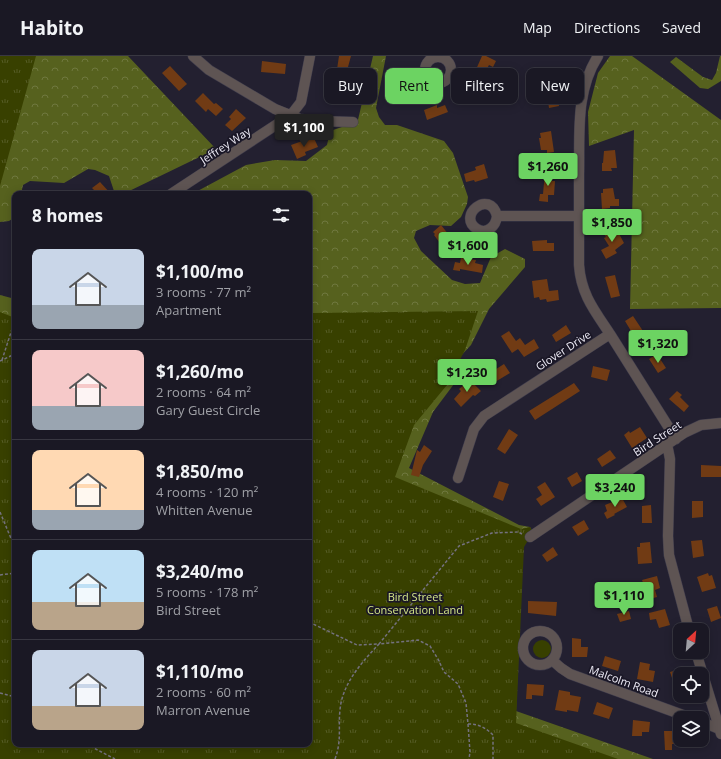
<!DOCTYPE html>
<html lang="en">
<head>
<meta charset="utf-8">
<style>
	:root { --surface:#1a1824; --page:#23212c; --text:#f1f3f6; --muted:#9fa0a6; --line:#383741; --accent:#6cd362 }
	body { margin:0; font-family:"Open Sans",sans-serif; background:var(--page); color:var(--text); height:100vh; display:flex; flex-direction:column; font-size:15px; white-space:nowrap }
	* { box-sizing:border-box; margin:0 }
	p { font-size:13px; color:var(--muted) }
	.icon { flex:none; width:22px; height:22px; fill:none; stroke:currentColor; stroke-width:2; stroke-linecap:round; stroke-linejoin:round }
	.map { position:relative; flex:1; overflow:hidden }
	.side { position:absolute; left:12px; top:135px; width:300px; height:556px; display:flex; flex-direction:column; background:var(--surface); border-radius:8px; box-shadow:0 2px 10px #0003,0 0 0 1px var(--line) }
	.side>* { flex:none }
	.banner { position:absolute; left:324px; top:12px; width:337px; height:36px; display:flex; gap:8px }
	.needle { width:26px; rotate:26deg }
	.controls { position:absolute; left:673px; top:567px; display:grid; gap:8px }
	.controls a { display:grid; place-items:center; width:36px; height:36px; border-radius:8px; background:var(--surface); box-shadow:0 2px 10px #0003,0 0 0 1px var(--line); font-size:20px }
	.price { position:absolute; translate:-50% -34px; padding:0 9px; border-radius:4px; background:var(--accent); color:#111; font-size:13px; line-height:26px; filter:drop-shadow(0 1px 2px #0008) }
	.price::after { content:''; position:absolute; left:50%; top:24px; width:12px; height:9px; margin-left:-6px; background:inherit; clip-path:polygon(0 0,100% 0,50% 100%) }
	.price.active { background:#222; color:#fff }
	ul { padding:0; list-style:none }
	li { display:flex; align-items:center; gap:12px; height:100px; padding:0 20px }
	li+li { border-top:1px solid var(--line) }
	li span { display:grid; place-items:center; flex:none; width:112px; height:80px; border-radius:8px; color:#555 }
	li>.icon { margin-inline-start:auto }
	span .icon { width:48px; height:48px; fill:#fffc; stroke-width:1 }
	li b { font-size:17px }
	h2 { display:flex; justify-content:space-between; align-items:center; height:48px; padding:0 20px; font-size:17px }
	.pill { padding:0 14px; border-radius:8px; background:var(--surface); box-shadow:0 2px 10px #0003,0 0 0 1px var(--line); font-size:14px; line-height:36px }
	.pill.active { background:var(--accent); color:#111 }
	header { display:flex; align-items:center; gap:24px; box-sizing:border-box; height:56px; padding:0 20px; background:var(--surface); border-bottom:1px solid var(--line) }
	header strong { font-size:19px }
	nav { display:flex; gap:22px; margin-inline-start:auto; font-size:14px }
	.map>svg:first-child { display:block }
</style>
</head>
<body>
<header>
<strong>Habito</strong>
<nav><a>Map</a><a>Directions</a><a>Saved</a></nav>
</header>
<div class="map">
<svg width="721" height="703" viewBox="0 0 721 703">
	<defs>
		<pattern id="forest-crowns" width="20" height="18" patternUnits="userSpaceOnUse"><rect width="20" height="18" fill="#56611e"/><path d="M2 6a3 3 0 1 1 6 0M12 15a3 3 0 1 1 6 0" fill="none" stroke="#6f783f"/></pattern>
		<pattern id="park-tufts" width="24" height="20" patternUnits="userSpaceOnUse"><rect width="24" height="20" fill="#384000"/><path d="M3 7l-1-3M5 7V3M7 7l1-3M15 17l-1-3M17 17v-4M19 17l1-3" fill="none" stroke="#555c26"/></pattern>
	</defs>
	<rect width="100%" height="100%" fill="#232030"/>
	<!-- green -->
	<path fill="#384000" d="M533 593a9 9 0 1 1 18 0a9 9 0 1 1-18 0Z"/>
	<!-- forest -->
	<path fill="url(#forest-crowns)" d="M0,0H128L216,93L123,138H115L109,120L95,114L88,113L64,127L30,125L23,129L21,138H15V161L9,165L0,166Z
		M373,0H386L376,52L379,61L385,69H397L444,85L453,97L468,141L467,148L461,161L451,170L430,169L416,175L414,182L421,195L452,224L465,228L480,227L491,201L505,193L525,203V211L489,253L471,289L456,305L454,328L433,356L409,412L519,469L530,471L537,483H523L516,655L653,703H0V239L15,243V688H309V138H192L246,109L275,104L306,105L327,89L330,75L351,68H357Z
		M610,0H632L721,64V252L630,253L634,74L589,90L588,56L598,17Z
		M720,0H721V25L708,33L700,32L670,6L676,1L703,21L712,24L716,17Z"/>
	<!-- park -->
	<path fill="url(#park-tufts)" d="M0,0H36L0,130Z
		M478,255L465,294L447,329L414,369L395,421L521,473L530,471L537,483L527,486L524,491L516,667L618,703H0V256L15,262V688H309V269L312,257Z"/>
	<!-- building -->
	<path fill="#713b14" d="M339,0H351L345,22L336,20Z
		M482,0H486L496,5L493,11L489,9L482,22L474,18Z
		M262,5L286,8L285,18L261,16Z
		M170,10L187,28L179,35L162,17Z
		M398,25L410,41L404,45L403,43L399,46L391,36L392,35L390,32Z
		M551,25L552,29H556L559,50L549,52L545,26Z
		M203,37L214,48L216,47L223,53L216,60L208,53L206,56L195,45Z
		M437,49V52L445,49L448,56L427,64L424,54Z
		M236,53L246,62L232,75L225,69L231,63L229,61Z
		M551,75L554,96L547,97V94H541L539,82H541L540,77Z
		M314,82L318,91L305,96L306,99L297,103L291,89L305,84L306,85Z
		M615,94L617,112H611L612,115H602V107H603L604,95Z
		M484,108L488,122L475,126L474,124L466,126L464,118L476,114L475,111Z
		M545,116L553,117L552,125H555L554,139H548V146L539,145L540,138H543Z
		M100,126L111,138H90L94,134L92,132Z
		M613,132L615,143H619V150H610V152L602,153L601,137H603V133Z
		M441,169L453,184L448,188L446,186L442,190L434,179L435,178L433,176Z
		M616,172L624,187L615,194L617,197L606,203L601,194L609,190L604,182L606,181L604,178Z
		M547,184V187H554V195H533L532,185Z
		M461,202L476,204L475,207L483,209L482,217L460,213V215L453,214L455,206L460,207Z
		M615,219L620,240L611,242L605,221Z
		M547,223L549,235L558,234L559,244L547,246L546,243L540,244L539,241L534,242L532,225Z
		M633,260L643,275L634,280L625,265Z
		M566,269L571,277L556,286L552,279Z
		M509,275L516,285L520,282L525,289L534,283L539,292L524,301L518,293L512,297L501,280Z
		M657,298L666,312L658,317L649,303Z
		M504,308L510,317L495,326L490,317Z
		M593,310L610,314L607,325L591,321Z
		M470,324L481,335L475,340L473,339L461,351L454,343L461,335L459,333Z
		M574,327L580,335L535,364L529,355Z
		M677,335L682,339L680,341L689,350L684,356L669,343Z
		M640,371L647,382L632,392L624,379L629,375L630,377Z
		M509,373L518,379L505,398L497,393Z
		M424,389L432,395L423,409L419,421L411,419L417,394L420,396Z
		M610,394L616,402L602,411L597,403Z
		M701,409L721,410V421H701Z
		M577,416L582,425L572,431L567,422Z
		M499,425L509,428L503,445L493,441Z
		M545,426L555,441L541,450L536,443L542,439L537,431Z
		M622,442L627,451L614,458L615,459L607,463L604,457L607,455L605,449Z
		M692,445H703V461L692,462Z
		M651,449L652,467H642V450Z
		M584,464L589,473L578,480L572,471Z
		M702,484L704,500L693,502L691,485Z
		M650,486L652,507L638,508L637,491H640V487Z
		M553,491L558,499L547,506L542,499Z
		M708,517L709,520L712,519L716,532L702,536L697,521Z
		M657,520L660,532L655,534L657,541L643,545L641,540L647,538L642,524Z
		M528,545L557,546L556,560L528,557Z
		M717,550L721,562L711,566L707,553Z
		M665,553L670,569L659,572L656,563L650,564L649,557Z
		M629,555L631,563L620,566L617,558Z
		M572,582L581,583V591H588L587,601H572Z
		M605,600L621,605L618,615L602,610Z
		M640,606L650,608L649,614L655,615L653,626L637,623Z
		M680,613V640H678L670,616Z
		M527,628L544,629L543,640L532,639V643H526Z
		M559,634L570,636V639L581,641L578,656L567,654V656L555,654Z
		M597,646L613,652L609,663L593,658Z
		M633,664L650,666L649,676H642V680H632Z
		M664,675H680V688H672V694H665Z"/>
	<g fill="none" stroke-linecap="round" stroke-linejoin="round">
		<!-- street casing -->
		<g stroke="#3f3c4c" stroke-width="11">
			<path id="street" d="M193,0L209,14L275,53L300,63L316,65L353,66
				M598,0C575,36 580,78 579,119C579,149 579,179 579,209C581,238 594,254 610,278
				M425 14a13 13 0 1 1 26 0a13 13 0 1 1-26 0Z
				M171,138L291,59L301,46L310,0
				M497,160C496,170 487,179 477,173C456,160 490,132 497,160H579
				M667,388L670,403L668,480L669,499L689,574
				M458,422L474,373L484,360L610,278L676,383
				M530,481L684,377L701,369L721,367
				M523 592a17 17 0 1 1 34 0a17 17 0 1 1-34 0Z
				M696,596L721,678
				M552,604L561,612L570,618L691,662
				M702,666L719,673"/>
		</g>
		<!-- path -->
		<path stroke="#74717f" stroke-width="1.5" stroke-dasharray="3 2" stroke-linecap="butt" d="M2,304L13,270L12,263
			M0,305L15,298
			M0,456L15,492
			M0,519L15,517
			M309,566L357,589L379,588L459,490L492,477L518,476L522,478
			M0,637L15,641
			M468,668L470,696L469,703
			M86,688L115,703
			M335,703C342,684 338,672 340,654C342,628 362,606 379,588L418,584L430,590L438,603L444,616L458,628L466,647L468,668C479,668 486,672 493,679V703"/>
		<!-- street -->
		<use href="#street" stroke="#5e5453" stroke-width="10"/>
	</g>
	<g text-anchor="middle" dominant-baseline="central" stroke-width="3.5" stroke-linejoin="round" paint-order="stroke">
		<!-- street labels -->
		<g font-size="11" fill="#edebf6" stroke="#1a1726">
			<text transform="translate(225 89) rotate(-33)">Jeffrey Way</text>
			<text transform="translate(563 294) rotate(-33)">Glover Drive</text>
			<text transform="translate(657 382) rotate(-33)">Bird Street</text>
			<text transform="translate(624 625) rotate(20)">Malcolm Road</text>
		</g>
		<!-- park labels -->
		<g font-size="11" fill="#d4e587" stroke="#1a1726">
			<text x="415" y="540">Bird Street<tspan x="415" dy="13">Conservation Land</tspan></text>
		</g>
	</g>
</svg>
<div class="controls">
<a><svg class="needle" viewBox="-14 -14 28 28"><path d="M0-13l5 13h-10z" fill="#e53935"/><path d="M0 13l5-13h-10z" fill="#9fa0a6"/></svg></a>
<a><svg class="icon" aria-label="locate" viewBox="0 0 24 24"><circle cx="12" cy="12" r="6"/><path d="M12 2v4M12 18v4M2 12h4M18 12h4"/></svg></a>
<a><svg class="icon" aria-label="layers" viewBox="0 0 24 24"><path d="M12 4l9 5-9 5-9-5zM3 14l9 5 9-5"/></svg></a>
</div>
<b class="price active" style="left:304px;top:92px">$1,100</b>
<b class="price" style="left:548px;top:131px">$1,260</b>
<b class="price" style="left:612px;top:187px">$1,850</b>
<b class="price" style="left:468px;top:210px">$1,600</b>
<b class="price" style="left:658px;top:308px">$1,320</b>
<b class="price" style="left:467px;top:337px">$1,230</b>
<b class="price" style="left:615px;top:452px">$3,240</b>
<b class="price" style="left:624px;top:560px">$1,110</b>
<div class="banner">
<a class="pill">Buy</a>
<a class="pill active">Rent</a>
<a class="pill">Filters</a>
<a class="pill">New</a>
</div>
<section class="side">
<h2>8 homes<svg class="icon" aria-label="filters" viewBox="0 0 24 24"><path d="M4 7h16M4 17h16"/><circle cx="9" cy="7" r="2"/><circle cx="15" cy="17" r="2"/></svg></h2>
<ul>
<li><span style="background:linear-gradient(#c9d6e8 70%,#9aa5b1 0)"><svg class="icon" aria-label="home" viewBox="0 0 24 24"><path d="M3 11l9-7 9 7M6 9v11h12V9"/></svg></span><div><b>$1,100/mo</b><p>3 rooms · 77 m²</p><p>Apartment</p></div></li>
<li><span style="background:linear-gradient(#f6c9c9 70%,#9aa5b1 0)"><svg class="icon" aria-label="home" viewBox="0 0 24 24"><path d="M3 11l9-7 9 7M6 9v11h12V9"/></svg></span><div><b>$1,260/mo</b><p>2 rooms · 64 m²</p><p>Gary Guest Circle</p></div></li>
<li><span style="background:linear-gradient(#ffd9b3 75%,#9aa5b1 0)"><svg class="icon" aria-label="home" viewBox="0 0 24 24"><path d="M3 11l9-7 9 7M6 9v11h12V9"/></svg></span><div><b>$1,850/mo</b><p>4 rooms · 120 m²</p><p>Whitten Avenue</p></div></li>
<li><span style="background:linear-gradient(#bfe0f5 65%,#b9a48a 0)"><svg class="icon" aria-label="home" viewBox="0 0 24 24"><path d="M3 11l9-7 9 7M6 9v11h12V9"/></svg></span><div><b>$3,240/mo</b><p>5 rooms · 178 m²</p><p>Bird Street</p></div></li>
<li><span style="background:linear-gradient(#c9d6e8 70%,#b9a48a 0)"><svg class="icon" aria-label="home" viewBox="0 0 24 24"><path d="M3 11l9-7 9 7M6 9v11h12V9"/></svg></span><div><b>$1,110/mo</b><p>2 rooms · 60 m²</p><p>Marron Avenue</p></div></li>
</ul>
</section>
</div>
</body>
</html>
